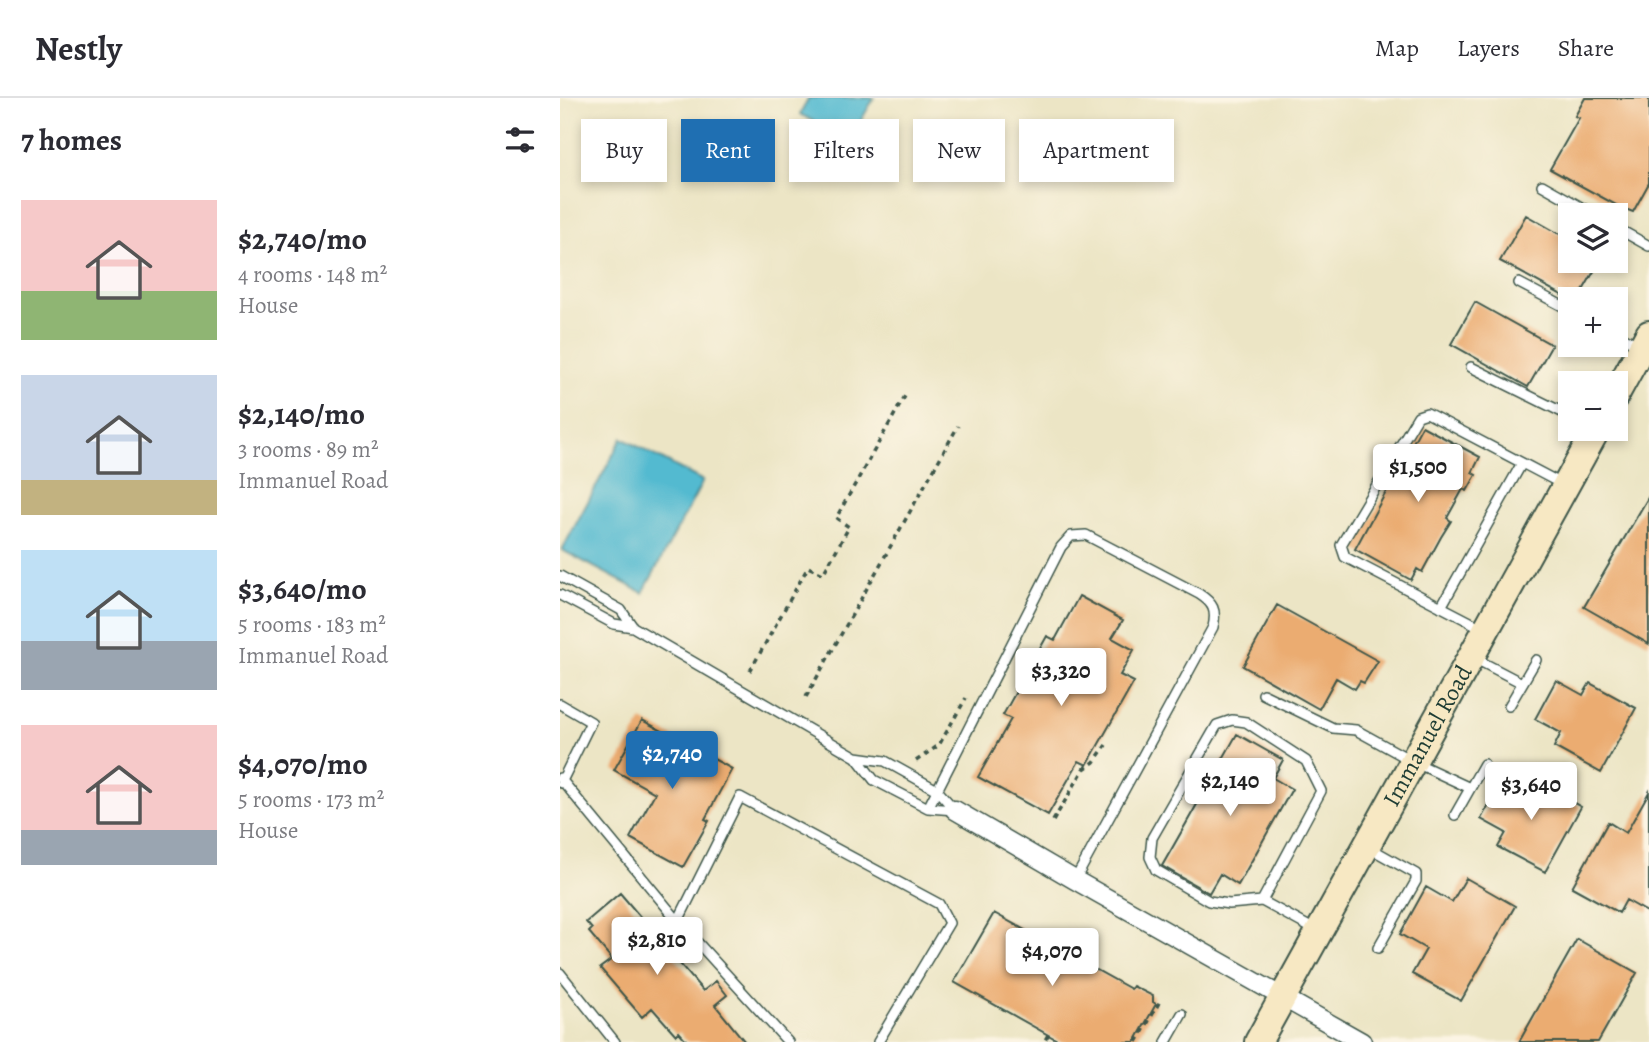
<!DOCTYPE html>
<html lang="en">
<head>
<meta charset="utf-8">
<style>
	:root { --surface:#fff; --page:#f7f7f7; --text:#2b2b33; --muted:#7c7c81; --line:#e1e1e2; --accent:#1f6fb2 }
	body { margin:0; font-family:Alegreya,serif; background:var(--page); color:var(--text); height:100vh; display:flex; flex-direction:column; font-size:26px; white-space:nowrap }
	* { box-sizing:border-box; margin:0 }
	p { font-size:23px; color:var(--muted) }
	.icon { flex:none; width:38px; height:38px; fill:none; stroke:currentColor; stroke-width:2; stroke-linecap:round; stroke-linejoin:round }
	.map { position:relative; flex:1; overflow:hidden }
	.drawer { display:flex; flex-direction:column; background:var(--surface); width:560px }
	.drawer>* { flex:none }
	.guide { position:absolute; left:21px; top:21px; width:665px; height:63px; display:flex; gap:14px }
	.tools { position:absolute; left:998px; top:105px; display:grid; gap:14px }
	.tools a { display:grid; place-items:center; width:70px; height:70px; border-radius:0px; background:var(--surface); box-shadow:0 4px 10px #0003; font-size:35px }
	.price { position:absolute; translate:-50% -60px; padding:0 16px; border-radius:7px; background:#fff; color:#222; font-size:23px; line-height:46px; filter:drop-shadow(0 2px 4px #0008) }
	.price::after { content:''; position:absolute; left:50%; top:42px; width:21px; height:16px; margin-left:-10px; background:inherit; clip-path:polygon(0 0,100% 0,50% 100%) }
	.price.on { background:var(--accent); color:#fff }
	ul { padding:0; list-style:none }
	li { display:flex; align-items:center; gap:21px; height:175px; padding:0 21px }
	li span { display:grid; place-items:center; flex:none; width:196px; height:140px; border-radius:0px; color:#555 }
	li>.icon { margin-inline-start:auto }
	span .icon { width:84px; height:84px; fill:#fffc; stroke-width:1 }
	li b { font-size:30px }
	h2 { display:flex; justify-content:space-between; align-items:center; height:84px; padding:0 21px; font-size:30px }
	.pill { padding:0 24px; border-radius:0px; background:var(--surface); box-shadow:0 4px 10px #0003; font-size:24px; line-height:63px }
	.pill.on { background:var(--accent); color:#fff }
	header { display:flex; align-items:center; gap:42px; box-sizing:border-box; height:98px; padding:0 35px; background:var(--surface); border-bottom:2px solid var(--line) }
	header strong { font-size:33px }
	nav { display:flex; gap:38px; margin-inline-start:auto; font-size:24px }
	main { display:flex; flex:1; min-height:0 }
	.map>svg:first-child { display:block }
</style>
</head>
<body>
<header>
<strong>Nestly</strong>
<nav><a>Map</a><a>Layers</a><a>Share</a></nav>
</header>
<main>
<section class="drawer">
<h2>7 homes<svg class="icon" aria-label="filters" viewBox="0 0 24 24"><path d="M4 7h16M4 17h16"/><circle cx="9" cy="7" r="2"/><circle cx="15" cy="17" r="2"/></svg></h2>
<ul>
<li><span style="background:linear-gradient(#f6c9c9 65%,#8fb573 0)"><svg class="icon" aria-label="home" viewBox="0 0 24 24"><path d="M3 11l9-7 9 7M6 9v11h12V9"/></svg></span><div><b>$2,740/mo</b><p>4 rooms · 148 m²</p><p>House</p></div></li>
<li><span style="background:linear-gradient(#c9d6e8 75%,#c2b280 0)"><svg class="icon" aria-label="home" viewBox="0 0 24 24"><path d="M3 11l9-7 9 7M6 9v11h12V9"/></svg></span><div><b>$2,140/mo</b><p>3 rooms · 89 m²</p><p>Immanuel Road</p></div></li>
<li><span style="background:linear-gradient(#bfe0f5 65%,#9aa5b1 0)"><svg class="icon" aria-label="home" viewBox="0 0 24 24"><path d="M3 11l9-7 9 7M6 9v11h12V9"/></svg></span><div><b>$3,640/mo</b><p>5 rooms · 183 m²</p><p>Immanuel Road</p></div></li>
<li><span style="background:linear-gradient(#f6c9c9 75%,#9aa5b1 0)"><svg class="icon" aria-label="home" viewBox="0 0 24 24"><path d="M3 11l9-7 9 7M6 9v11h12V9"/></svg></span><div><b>$4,070/mo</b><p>5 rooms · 173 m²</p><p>House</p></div></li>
</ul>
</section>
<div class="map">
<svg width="1089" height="944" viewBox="0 0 1089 944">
	<rect width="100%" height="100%" fill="#fcf5e5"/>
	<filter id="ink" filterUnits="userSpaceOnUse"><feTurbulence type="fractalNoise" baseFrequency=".0143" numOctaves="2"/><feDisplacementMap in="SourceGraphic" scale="14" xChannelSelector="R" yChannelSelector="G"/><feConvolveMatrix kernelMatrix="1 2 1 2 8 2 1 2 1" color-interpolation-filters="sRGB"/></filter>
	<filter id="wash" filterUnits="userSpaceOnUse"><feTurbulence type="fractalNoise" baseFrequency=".00686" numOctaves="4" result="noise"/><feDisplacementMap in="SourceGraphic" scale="28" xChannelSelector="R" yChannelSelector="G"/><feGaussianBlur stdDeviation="1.57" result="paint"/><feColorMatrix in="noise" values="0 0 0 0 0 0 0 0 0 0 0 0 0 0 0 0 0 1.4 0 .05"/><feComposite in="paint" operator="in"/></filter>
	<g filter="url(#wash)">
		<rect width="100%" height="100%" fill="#ece5c5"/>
		<!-- water -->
		<path fill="#52bad0" stroke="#387c82" stroke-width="2" d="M249,0H314L289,43L240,16Z
			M62,340L143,383L83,495L2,452Z"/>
		<g id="blocks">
			<!-- building -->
			<path fill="#ebac71" d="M1025,0H1089V85L1073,114L1068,112L1067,113L990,71L1019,20L1015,18Z
				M966,117L1010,142V163H1040L1018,201H1009L940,163Z
				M915,204L992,247L968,289L891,246Z
				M862,328L920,359L912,375L916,377L907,393L903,391L887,420L891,423L881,439L862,474L857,471L851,482L795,451Z
				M1089,398V546L1024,509Z
				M519,498L563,522L552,540L574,552L560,577L574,584L527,667L519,663L488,717L418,679L451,621L443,617L487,538L495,542Z
				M717,507L818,563L804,585L800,583L795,591L776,580L759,611L683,568Z
				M996,582L1023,597L1030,585L1076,610L1041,675L994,649L1001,635L975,621Z
				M82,622L172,671L145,721L149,723L123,769L70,740L95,695L54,672Z
				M677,636L723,662L713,680L732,691L678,787L660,776L649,795L602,768Z
				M942,682L968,696L975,683L1021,709L985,774L938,749L946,735L921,721Z
				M1089,694V815L1066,802L1059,815L1012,789L1048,724L1066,735Z
				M906,780L955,808L901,903L852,876L866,851L840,836L866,789L892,804Z
				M60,795L143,893L156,883L167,897L155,907L185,944H128L119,934L116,937L92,910L82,919L40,870L52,861L29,834L32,831L26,824Z
				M434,815L571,891L573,888L593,898V904L596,906L575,944H501L394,884Z
				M1017,841L1077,875L1038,944H959Z"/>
		</g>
	</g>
	<g filter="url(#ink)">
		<use href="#blocks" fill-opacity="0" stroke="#3e564a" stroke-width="2"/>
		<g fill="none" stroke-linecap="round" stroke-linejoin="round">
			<!-- lane casing -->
			<g stroke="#3e564a" stroke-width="12">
				<path id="lane" d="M982,87L1035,117
					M1055,129L1089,148
					M959,185L1010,212
					M1055,235L1080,248
					M911,269L1010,318
					M0,478L61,512L73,529
					M0,497L54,526L73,529L296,659L314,682L368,710L395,712
					M881,509L962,365
					M922,530L785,459L781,447L858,318L867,315L1002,386
					M914,560L962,585
					M703,596L773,630L796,632L854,664L910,690
					M0,606L31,624L1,685
					M949,608L976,562
					M296,659L325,663L377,692L395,712
					M0,680L118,823L228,944
					M368,710L501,449L511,438L526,437L639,496C653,505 657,512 653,529L515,782
					M895,717L924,666
					M808,749L856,776V783L818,850
					M702,803L761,693L746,663L686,624L672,622L657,627L592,740L590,759L596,772L649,803L669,806L702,803L755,832
					M118,823L180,699L379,806L389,825L318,944
					M0,875L55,944
					M606,944L622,916"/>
			</g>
			<!-- street casing -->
			<g stroke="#3e564a" stroke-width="21">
				<path id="street" d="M395,712L515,782L802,944"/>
			</g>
			<!-- secondary casing -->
			<g stroke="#3e564a" stroke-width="30">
				<g id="secondary">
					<path d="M1055,298L1089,236"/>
					<path id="s1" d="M698,944L1037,331"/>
				</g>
			</g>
			<!-- path -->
			<path stroke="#3e564a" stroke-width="3.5" stroke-dasharray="5 5" stroke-linecap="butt" d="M190,573L248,469L263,476L289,429L276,420L345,298
				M246,599L398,328
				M356,663L379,647L406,600
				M493,723L524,671L534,664L546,647
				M488,937L485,942L490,944
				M577,944L600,903"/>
			<!-- lane -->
			<use href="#lane" stroke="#fff" stroke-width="9"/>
			<!-- street -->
			<use href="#street" stroke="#fff" stroke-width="18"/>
			<!-- secondary -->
			<use href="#secondary" stroke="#f7e8c3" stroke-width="26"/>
		</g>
	</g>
	<g text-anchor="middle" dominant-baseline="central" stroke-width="5" stroke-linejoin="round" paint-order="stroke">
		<!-- street labels -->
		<g font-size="24" fill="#1f3d34" stroke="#fcf5e5">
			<text stroke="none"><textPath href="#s1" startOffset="350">Immanuel Road</textPath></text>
		</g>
	</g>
</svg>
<div class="tools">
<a><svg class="icon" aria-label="layers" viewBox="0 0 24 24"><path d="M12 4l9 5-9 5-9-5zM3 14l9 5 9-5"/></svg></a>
<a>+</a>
<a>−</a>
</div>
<b class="price" style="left:858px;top:406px">$1,500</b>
<b class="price" style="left:501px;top:610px">$3,320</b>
<b class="price on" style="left:112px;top:693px">$2,740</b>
<b class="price" style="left:670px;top:720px">$2,140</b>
<b class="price" style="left:971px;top:724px">$3,640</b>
<b class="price" style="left:97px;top:879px">$2,810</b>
<b class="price" style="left:492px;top:890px">$4,070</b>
<div class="guide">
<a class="pill">Buy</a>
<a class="pill on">Rent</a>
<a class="pill">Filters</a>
<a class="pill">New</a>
<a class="pill">Apartment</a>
</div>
</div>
</main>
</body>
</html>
